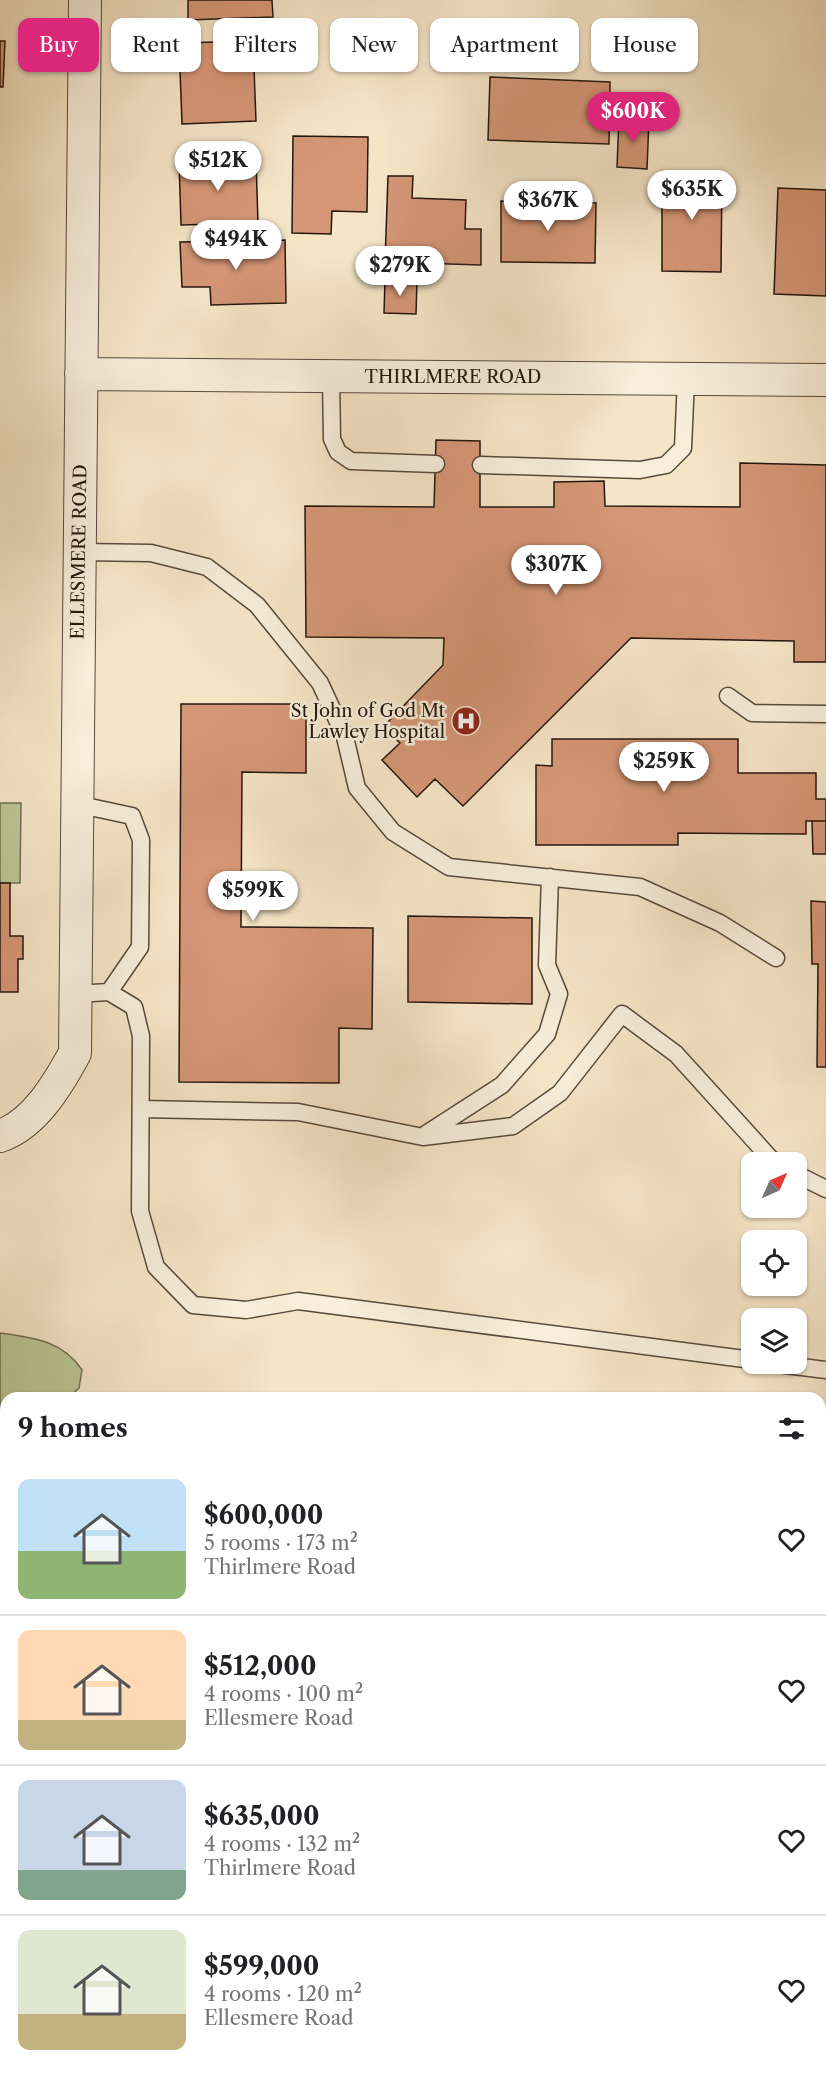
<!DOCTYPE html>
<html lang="en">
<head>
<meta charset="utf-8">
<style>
	:root { --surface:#fff; --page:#f2f2f2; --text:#202124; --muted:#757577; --line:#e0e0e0; --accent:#db2777 }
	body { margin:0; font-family:"Libre Caslon Text",serif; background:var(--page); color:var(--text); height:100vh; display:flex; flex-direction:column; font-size:22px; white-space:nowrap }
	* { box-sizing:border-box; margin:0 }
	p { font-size:20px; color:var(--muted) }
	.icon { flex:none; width:33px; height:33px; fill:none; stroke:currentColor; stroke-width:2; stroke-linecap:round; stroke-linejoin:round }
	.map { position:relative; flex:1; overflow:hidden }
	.drawer { position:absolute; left:0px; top:1392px; width:826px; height:684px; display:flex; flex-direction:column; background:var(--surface); border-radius:18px 18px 0 0; box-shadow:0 2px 4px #0004 }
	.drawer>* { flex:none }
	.top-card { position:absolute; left:18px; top:18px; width:790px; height:54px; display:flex; gap:12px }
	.needle { width:39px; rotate:45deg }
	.fabs { position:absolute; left:741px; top:1152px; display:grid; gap:12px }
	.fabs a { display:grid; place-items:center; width:66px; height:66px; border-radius:12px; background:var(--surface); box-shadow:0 2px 4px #0004; font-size:30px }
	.price { position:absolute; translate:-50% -51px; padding:0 14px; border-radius:21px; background:#fff; color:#222; font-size:20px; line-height:39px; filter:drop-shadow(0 2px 3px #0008) }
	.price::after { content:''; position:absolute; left:50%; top:36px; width:18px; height:14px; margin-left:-9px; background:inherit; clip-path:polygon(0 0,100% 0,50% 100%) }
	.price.current { background:var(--accent); color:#fff }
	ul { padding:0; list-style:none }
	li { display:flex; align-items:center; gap:18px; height:150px; padding:0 18px }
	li+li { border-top:2px solid var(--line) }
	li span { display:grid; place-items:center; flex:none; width:168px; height:120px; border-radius:12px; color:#555 }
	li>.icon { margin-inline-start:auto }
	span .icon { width:72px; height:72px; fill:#fffc; stroke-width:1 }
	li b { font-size:26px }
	h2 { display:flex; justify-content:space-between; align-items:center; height:72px; padding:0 18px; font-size:26px }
	.chip { padding:0 21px; border-radius:12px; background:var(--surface); box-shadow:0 2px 4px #0004; font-size:21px; line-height:54px }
	.chip.current { background:var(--accent); color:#fff }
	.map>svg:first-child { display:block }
</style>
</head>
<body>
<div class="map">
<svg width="826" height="2076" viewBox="0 0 826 2076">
	<rect width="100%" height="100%" fill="#f5e5c7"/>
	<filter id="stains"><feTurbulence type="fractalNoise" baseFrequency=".00333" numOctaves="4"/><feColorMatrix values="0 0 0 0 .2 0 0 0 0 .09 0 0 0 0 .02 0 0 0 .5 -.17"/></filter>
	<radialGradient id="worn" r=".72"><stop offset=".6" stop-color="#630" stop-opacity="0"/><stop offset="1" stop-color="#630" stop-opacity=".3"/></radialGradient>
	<!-- green -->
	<path fill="#bbc596" stroke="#6f6e52" stroke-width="1.5" d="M0,803H21L20,883H0Z
		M0,1333C33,1338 62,1340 82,1370L79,1388L68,1398H6V1412L0,1416Z
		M826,1628V1679H821L820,1631Z"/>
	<!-- water -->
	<path fill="#9dc0ae" stroke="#6c7c6e" stroke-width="1.5" d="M0,1577L6,1578V2070H820L821,1679H826V2076H0Z"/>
	<!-- building -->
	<path fill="#d59676" stroke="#23170e" stroke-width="1.5" d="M188,0H272L273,17L188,20Z
		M0,41H5L3,87H0Z
		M253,41L256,121L182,124L179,43Z
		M490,77L610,82L609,144L488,140Z
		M619,117L649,119L647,169L617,167Z
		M293,136L368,137L367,212L332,211L331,234L292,233Z
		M256,159L258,223L181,225L179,161Z
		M662,171L722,172L721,272L662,271Z
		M388,176H413L412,198L466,200L465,229H481V265L385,262Z
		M778,188L826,190V296L774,294Z
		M501,201L596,203L595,263L501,262Z
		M285,240L286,303L211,305L210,287H182L180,242Z
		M385,280L417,281L416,314L384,313Z
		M436,440L480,441V507H554V482L604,481L605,506L740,507V463L826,465V662H794V641L631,638L463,806L435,779L417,797L382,760L400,743L383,727L443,665L444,638L306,637L305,506L434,507Z
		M181,704H306V773L242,772L241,927L373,928L372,1029L339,1028V1083L179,1082Z
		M552,739H738V773H816V799H826V821H806V834L678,833V845H536V765L552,766Z
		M812,821H826V854H813Z
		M0,883H10V936H23V959H18V992H0Z
		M811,901L826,902V1067H817L818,964H812Z
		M408,916L532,918V1004L408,1002Z"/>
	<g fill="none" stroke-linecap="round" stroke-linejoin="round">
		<!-- lane casing -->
		<g stroke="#584a3c" stroke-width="19">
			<path id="lane" d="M331,376L332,439L338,452L351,461L436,464
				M481,465L640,470L666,465L683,448L686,379
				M79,552L151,553L207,567L257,605L320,683L345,737L357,788L393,832L449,867L640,887L720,923L776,958
				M728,696L752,713L826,714
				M76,804L132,816L141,840L140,947L109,992
				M75,994L109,992L134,1007L141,1036L140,1211L156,1267L193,1305L246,1310L298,1301L752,1360
				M141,1109L298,1112L423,1137L513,1126L560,1093L622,1014L676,1054L771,1159L777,1162
				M426,1134L502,1085L547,1034L559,994L547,965L550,877
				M796,1174L826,1189
				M778,1364L826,1370"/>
		</g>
		<!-- street casing -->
		<g stroke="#584a3c" stroke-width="34">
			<path id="street" d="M81,374L826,380
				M0,1136C35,1124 58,1084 75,1053L85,0"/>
		</g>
		<!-- lane -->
		<use href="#lane" stroke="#f8eedb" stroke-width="16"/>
		<!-- street -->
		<use href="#street" stroke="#f8eedb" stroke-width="32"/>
	</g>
	<!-- icons -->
	<defs>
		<g id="hospital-disc" transform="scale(1.5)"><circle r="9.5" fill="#8f2418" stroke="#f8eedb"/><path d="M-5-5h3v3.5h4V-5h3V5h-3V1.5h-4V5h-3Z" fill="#fff"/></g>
	</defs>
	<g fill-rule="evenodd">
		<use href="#hospital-disc" x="466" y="721"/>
	</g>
	<g text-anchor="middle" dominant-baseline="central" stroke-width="5" stroke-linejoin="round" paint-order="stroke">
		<!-- street labels -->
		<g font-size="18" fill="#23170e" stroke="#f8eedb">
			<text x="453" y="377">THIRLMERE ROAD</text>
			<text transform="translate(79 552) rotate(-89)">ELLESMERE ROAD</text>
		</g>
		<!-- poi labels -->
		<g font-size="18" fill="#23170e" stroke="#f8eedb" text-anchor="end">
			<text x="445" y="711">St John of God Mt<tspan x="445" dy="21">Lawley Hospital</tspan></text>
		</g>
	</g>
	<rect width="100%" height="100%" filter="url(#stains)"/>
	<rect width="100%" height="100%" fill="url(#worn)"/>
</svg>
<div class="fabs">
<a><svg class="needle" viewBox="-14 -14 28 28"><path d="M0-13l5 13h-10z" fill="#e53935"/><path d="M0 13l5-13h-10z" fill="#757577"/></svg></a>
<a><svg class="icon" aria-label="locate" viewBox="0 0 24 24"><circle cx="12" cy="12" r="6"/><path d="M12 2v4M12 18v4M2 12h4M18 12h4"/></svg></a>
<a><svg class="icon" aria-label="layers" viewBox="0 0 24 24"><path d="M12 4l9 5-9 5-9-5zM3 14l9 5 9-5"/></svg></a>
</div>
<b class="price current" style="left:633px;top:143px">$600K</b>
<b class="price" style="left:218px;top:192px">$512K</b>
<b class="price" style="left:692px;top:221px">$635K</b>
<b class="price" style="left:548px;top:232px">$367K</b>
<b class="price" style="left:236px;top:271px">$494K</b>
<b class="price" style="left:400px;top:297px">$279K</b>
<b class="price" style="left:556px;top:596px">$307K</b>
<b class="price" style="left:664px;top:793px">$259K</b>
<b class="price" style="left:253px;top:922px">$599K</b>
<div class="top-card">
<a class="chip current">Buy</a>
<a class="chip">Rent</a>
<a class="chip">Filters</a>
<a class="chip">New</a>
<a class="chip">Apartment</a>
<a class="chip">House</a>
</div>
<section class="drawer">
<h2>9 homes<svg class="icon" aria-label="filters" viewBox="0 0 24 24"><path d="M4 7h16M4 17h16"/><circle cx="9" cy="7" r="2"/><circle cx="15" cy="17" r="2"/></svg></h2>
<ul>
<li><span style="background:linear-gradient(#bfe0f5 60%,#8fb573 0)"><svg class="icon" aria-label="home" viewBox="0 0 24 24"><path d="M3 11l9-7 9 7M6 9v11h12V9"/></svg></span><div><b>$600,000</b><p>5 rooms · 173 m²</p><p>Thirlmere Road</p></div><svg class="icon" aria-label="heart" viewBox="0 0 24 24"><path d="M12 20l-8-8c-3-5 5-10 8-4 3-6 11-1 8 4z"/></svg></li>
<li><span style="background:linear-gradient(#ffd9b3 75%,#c2b280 0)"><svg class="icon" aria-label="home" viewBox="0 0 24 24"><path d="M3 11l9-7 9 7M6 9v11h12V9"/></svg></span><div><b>$512,000</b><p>4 rooms · 100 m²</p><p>Ellesmere Road</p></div><svg class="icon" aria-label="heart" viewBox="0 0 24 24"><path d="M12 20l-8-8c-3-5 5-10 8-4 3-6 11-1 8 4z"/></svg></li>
<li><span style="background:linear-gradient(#c9d6e8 75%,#7fa58c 0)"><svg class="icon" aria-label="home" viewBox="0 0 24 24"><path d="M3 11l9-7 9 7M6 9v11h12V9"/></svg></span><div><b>$635,000</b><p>4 rooms · 132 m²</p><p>Thirlmere Road</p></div><svg class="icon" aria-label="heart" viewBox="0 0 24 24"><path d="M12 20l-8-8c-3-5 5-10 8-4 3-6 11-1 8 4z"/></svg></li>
<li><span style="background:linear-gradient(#dfe7d0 70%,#c2b280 0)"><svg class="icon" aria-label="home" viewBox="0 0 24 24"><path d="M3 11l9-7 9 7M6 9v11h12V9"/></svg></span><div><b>$599,000</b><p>4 rooms · 120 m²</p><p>Ellesmere Road</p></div><svg class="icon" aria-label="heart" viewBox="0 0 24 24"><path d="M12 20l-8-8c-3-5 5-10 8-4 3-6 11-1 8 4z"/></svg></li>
</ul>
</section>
</div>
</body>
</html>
